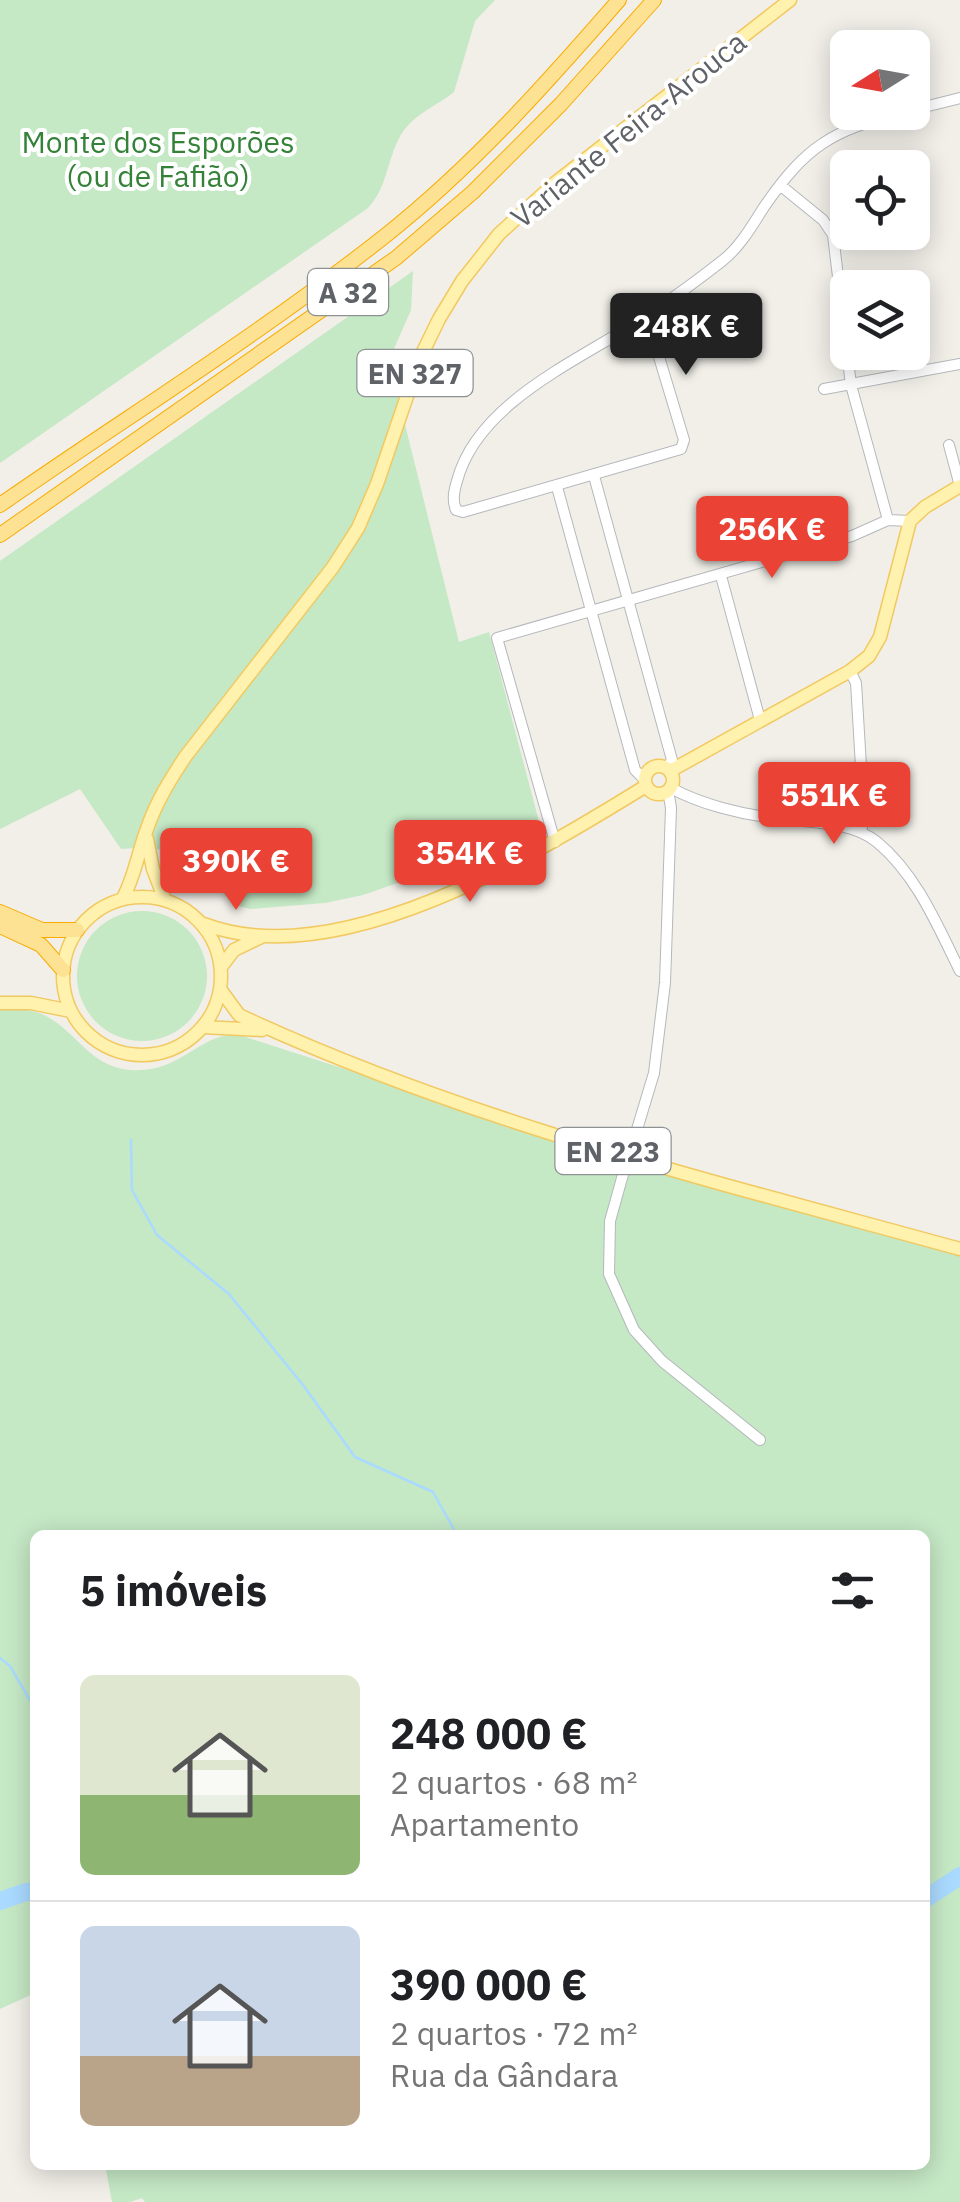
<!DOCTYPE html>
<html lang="pt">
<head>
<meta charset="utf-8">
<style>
	:root { --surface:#fff; --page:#f2f2f2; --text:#202124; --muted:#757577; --line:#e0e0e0; --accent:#ea4335 }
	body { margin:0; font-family:"IBM Plex Sans",sans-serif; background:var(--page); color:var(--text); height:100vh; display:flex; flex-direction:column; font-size:38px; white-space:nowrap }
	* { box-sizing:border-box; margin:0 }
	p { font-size:32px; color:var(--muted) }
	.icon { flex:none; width:55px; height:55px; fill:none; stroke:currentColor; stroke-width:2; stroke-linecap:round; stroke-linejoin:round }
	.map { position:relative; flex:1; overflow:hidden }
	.drawer { position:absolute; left:30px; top:1530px; width:900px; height:640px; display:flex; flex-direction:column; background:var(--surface); border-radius:15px; box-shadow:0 5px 25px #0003 }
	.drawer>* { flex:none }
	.needle { width:65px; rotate:259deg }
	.fabs { position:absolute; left:830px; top:30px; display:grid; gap:20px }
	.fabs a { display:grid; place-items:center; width:100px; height:100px; border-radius:15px; background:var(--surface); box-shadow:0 5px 25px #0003; font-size:50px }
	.price { position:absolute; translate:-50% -85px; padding:0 22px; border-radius:10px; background:var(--accent); color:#fff; font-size:32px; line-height:65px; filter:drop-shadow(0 2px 5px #0008) }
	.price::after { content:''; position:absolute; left:50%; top:60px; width:30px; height:22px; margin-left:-15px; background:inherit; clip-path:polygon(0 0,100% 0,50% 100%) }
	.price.selected { background:#222; color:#fff }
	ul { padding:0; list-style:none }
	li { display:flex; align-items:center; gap:30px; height:250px; padding:0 50px }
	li+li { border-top:2px solid var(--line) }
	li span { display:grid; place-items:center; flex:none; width:280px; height:200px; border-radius:15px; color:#555 }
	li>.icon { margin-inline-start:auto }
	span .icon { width:120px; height:120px; fill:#fffc; stroke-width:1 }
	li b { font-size:42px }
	h2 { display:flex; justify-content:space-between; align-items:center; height:120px; padding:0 50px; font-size:42px }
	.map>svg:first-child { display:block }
</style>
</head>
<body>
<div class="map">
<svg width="960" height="2202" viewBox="0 0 960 2202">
	<rect width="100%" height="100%" fill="#f1efe8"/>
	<!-- green -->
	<path fill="#c5e8c5" d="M0,0H495L475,21L454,92C438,105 418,112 404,130C387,154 389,186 368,208L0,463Z
		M413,271L411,310L389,360L459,642L489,632L542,833L363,895L325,903L250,909L235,905L204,873L175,855L151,847L121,849L80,789L0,829V561Z
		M77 976a65 65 0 1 1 130 0a65 65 0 1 1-130 0Z
		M0,1010C15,1010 32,1008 46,1016C77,1032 89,1066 130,1070C182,1074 199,1032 239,1035L621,1158L960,1255V2202H145L142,2198L130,2202H112L105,2165H925V1535H35V1993L0,2009Z"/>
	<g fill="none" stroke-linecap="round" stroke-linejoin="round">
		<!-- stream -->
		<path stroke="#aadaff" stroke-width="2.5" d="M131,1140L132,1190L157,1235L229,1294L303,1385L355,1457L433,1492L457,1535
			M0,1658L10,1666L35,1709"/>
		<!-- river -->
		<path stroke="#aadaff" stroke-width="18" d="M925,1899L960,1876
			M0,1901L26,1892H35"/>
		<!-- minor casing -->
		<g stroke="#b5b8bc" stroke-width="12">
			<path id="minor" d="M912,110L960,98
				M780,185L823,220L833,235L851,385L888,520
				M647,317L684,440L681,449L463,512L456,510C452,500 454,491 457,481C478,400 585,358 648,315C673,298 698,280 722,261C740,247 752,226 764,207C807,145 831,131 904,112
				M824,389L960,364
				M949,445L960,486
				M594,476L672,760L667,768
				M557,487L635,770L644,779
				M721,576L760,720
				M850,671L856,683L864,816L861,832
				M671,788C700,804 740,814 773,818C806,823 850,820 877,842C917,875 938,927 960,971
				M555,842L497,638L852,536L888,520L910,521
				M635,1136L654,1073L665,983L671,808L668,790
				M622,1178L610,1221L609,1274L634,1330L662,1361L760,1440"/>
		</g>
		<!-- major casing -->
		<g stroke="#f2c960" stroke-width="15">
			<path id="major" d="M645 780a14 14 0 1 1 28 0a14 14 0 1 1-28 0Z
				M670,771L850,671L869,656L880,637L910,521L925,507L960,486
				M147,839L153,869L165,900
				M63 976a79 79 0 1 1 158 0a79 79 0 1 1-158 0Z
				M123,898C135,876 138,852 147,829C156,802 170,780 185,757L333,567L358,528L377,484L420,358L439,319L462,281L499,234L555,183L790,0
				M204,924C338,975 534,855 646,786
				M221,967L234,950L261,937
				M220,989L239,1015C468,1122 717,1182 960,1249
				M0,1003H31L71,1011
				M203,1027L262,1030"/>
		</g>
		<!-- highway casing -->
		<g stroke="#f9ab00" stroke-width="16">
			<path id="highway" d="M0,505C128,416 262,333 385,236C472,167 546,84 619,0
				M0,535L396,258L473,192L561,104L654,0
				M0,912L42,930H77
				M0,926L41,945L63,970"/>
		</g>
		<!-- minor -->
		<use href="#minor" stroke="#fff" stroke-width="10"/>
		<!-- major -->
		<use href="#major" stroke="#fff2af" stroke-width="12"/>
		<!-- highway -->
		<use href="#highway" stroke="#fde293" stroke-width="14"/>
		<!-- minor-bridge casing -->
		<g stroke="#b5b8bc" stroke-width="12" stroke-linecap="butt">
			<path id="minor-bridge" d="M622,1178L635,1136"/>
		</g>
		<!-- minor-bridge -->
		<use href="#minor-bridge" stroke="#fff" stroke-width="10"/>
	</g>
	<g text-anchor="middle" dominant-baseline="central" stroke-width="8" stroke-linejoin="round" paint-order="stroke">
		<!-- shield labels -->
		<g fill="#fff" stroke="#8f9295" stroke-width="2.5">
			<rect x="308" y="269" width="80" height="46" rx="8"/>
			<rect x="357.5" y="350" width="115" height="46" rx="8"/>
			<rect x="555.5" y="1128" width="115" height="46" rx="8"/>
		</g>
		<g font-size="28" font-weight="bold" fill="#5f6368">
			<text x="348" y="292">A 32</text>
			<text x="415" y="373">EN 327</text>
			<text x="613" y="1151">EN 223</text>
		</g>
		<!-- street labels -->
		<g font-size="30" fill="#5f6368" stroke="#fff">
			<text transform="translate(628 129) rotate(-39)">Variante Feira-Arouca</text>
		</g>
		<!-- park labels -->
		<g font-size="30" fill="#348238" stroke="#fff">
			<text x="158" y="141">Monte dos Esporões<tspan x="158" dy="34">(ou de Fafião)</tspan></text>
		</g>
	</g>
</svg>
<div class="fabs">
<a><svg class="needle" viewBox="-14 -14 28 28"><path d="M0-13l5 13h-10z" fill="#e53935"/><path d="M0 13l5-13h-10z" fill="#757577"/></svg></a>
<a><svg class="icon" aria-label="locate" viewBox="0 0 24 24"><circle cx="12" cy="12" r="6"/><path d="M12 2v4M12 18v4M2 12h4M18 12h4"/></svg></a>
<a><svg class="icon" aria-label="layers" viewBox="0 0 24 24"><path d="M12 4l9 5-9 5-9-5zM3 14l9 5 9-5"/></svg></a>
</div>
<b class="price selected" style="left:686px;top:378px">248K €</b>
<b class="price" style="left:772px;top:581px">256K €</b>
<b class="price" style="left:834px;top:847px">551K €</b>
<b class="price" style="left:470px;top:905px">354K €</b>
<b class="price" style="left:236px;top:913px">390K €</b>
<section class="drawer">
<h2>5 imóveis<svg class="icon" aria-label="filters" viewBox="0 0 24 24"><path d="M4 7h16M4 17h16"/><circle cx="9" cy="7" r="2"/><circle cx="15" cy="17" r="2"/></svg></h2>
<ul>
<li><span style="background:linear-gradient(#dfe7d0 60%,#8fb573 0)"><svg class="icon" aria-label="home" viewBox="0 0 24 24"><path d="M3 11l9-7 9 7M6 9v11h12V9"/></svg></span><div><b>248 000 €</b><p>2 quartos · 68 m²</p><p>Apartamento</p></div></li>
<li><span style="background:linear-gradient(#c9d6e8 65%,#b9a48a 0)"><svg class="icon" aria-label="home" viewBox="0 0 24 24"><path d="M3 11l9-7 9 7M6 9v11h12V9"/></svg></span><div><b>390 000 €</b><p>2 quartos · 72 m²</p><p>Rua da Gândara</p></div></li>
</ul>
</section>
</div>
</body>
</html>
